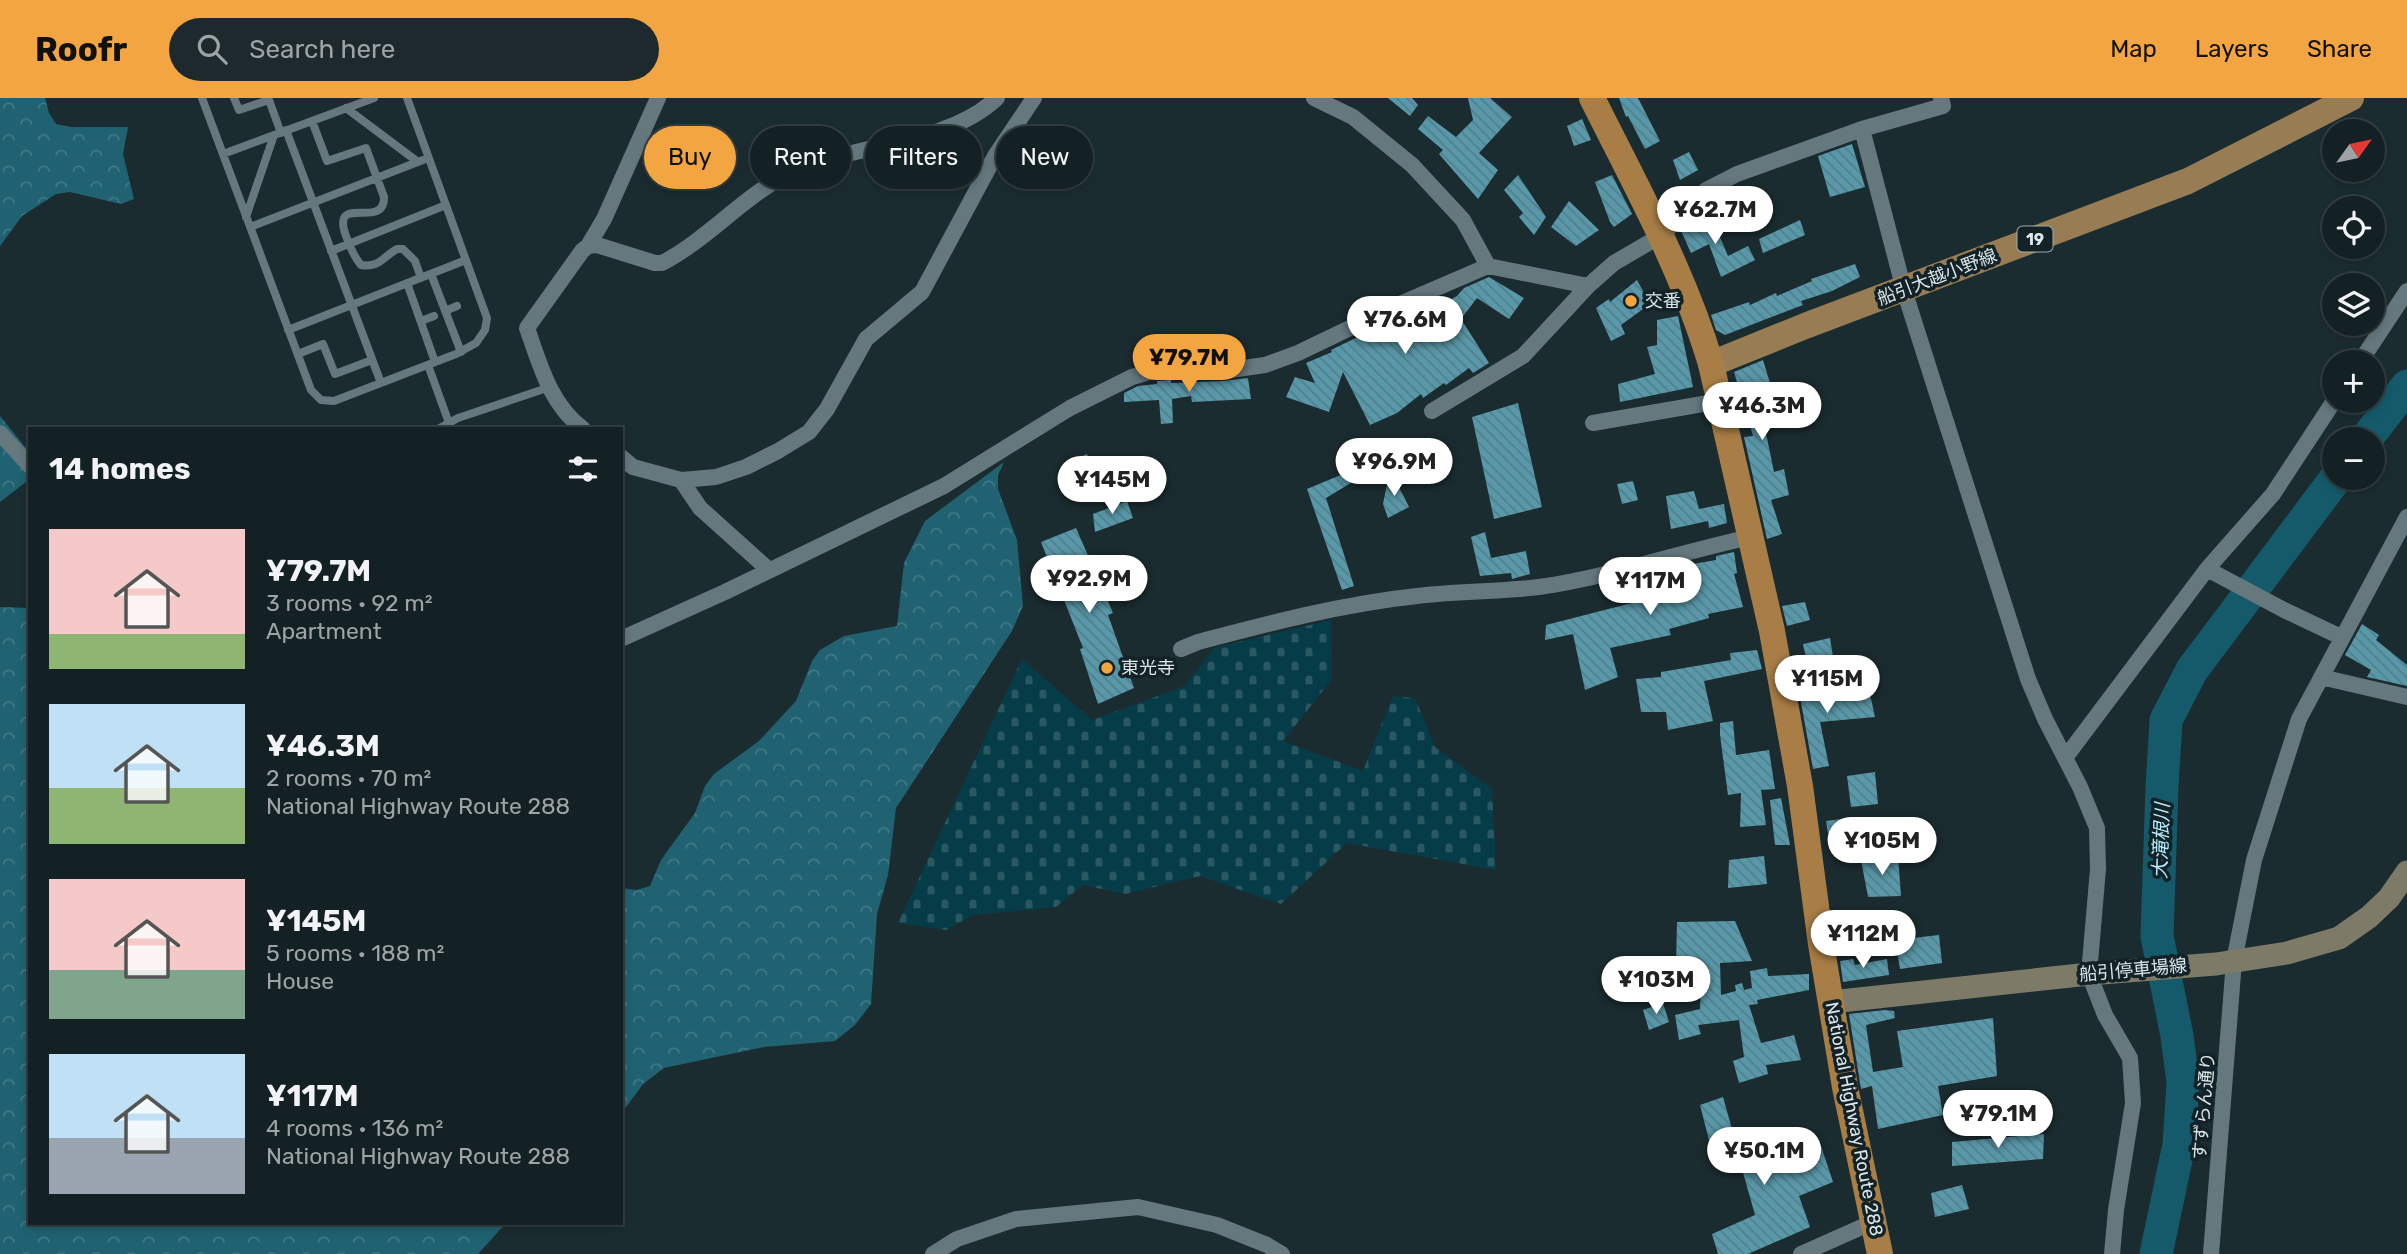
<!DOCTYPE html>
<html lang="en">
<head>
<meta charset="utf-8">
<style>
	:root { --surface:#142124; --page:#1d292c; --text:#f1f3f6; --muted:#9da3a6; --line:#333e41; --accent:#f2a541 }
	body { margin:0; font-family:Rubik,"Noto Sans JP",sans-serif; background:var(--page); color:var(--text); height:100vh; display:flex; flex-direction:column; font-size:26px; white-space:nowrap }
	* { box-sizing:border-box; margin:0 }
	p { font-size:23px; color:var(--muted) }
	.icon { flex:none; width:38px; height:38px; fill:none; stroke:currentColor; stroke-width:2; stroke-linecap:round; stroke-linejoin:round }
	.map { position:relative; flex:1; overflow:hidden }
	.drawer { position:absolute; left:28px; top:329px; width:595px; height:798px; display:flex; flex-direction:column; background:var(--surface); border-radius:0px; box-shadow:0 4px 10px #0003,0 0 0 2px var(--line) }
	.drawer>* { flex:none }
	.guide { position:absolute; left:644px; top:28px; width:665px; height:63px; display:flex; gap:14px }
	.needle { width:46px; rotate:57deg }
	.buttons { position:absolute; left:2322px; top:21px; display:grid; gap:14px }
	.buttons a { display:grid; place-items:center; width:63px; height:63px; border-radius:50%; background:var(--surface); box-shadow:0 4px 10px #0003,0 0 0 2px var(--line); font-size:35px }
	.price { position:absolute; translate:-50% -60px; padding:0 16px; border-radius:24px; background:#fff; color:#222; font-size:23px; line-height:46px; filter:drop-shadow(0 2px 4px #0008) }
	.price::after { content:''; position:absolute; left:50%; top:42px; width:21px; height:16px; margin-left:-10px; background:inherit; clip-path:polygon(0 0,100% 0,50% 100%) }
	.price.selected { background:var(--accent); color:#111 }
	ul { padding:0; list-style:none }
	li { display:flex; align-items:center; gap:21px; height:175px; padding:0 21px }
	li span { display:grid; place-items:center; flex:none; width:196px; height:140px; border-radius:0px; color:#555 }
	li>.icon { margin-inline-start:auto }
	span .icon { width:84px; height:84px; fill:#fffc; stroke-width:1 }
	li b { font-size:30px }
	h2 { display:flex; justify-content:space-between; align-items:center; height:84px; padding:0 21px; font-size:30px }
	.pill { padding:0 24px; border-radius:32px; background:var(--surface); box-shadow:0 4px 10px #0003,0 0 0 2px var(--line); font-size:24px; line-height:63px }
	.pill.selected { background:var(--accent); color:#111 }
	header { display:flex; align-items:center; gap:42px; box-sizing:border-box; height:98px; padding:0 35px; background:var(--accent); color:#111 }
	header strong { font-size:33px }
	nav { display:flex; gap:38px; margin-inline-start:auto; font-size:24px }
	.search { width:490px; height:63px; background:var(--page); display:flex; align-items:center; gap:18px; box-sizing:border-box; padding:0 24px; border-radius:38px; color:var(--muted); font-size:26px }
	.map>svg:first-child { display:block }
</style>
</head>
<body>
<header>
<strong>Roofr</strong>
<div class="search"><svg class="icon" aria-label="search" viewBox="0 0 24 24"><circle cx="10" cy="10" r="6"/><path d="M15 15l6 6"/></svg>Search here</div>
<nav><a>Map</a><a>Layers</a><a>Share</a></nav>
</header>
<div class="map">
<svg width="2407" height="1156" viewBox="0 0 2407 1156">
	<defs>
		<pattern id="forest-crowns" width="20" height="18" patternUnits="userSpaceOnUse" patternTransform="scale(1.75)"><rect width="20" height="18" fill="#206272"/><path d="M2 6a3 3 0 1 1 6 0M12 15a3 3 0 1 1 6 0" fill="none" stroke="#407886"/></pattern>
		<pattern id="cemetery-stones" width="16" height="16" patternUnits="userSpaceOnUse" patternTransform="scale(1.75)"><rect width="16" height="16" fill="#053c48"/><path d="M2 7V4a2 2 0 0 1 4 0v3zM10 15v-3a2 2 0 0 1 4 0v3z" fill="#295862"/></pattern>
		<pattern id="building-back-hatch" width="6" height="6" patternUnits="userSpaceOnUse" patternTransform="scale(1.75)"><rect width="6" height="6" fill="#5998a9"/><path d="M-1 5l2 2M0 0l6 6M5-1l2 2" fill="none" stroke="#527f8b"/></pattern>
	</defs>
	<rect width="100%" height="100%" fill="#1b2c30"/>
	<!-- forest -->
	<path fill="url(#forest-crowns)" d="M0,0H45L49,15L56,26L71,29H128L123,56L134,101L121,106L70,94L56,96L22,118L0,148Z
		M0,318L30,355V381L0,404Z
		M1004,364L998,377V391L1017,442L1023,508L1012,533L896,710L888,777L877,816L871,906L855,927L835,943L764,949L664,970L643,986L621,1016V790L637,792L650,788L661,762L695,715L705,688L714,676L759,643L796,603L812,563L820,552L844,538L897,528L904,465L925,423Z
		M0,509L30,510V1125H506L478,1156H0Z"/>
	<!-- cemetery -->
	<path fill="url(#cemetery-stones)" d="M1331,522L1332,581L1283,643L1363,673L1393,598L1415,600L1435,649L1492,691L1496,772L1347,745L1281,806L1200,778L1125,796L1083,787L1056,809L973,817L946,832L898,825L1022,561L1092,622L1185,588L1214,550Z"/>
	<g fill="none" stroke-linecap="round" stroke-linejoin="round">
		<!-- river -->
		<path stroke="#155a6a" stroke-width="33" d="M2366,341L2407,288
			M2156,1156L2179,1047L2183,984L2177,938L2157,838L2162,689L2166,622L2192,572L2336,380"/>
	</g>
	<!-- building -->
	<path fill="url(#building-back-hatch)" d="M1388,0H1412L1418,7L1410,18Z
		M1468,0H1490L1512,19L1479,55L1498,72L1478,101L1439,56L1443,52L1418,31L1428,18L1456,39L1473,22Z
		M1619,0H1638L1660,43L1645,51L1628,18L1626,19Z
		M1582,21L1591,42L1574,48L1567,28Z
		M1852,46L1865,89L1830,99L1818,58Z
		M1689,54L1698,72L1680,82L1673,62Z
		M1518,77L1546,119L1534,137L1519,119L1523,115L1504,92Z
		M1612,77L1632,116L1614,129L1610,124L1595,84Z
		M1569,103L1599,132L1576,148L1551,129Z
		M1711,118L1728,158L1748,148L1755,162L1721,179L1709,146L1691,155L1681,133L1685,128Z
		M1800,122L1805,137L1763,155L1759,141Z
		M1855,166L1860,179L1832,193L1801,203L1803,207L1725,237L1716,232L1711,217L1749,204L1750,207L1776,195L1777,198L1812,183L1811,181Z
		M1489,179L1524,200L1509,221L1477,200L1461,221L1489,265L1473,275L1469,270L1446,287L1444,285L1423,300L1421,296L1397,315L1370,327L1343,274L1329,314L1286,299L1295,279L1315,285L1306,265L1332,254L1331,252L1374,231L1419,219L1457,198L1464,190Z
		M1637,182L1650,206L1621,227L1625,236L1611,243L1596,210L1609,201L1610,204Z
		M1678,218L1693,289L1620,304L1618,286L1655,276L1647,249L1657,247V222Z
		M1763,262L1778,311L1762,316L1774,374L1784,371L1789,397L1771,402L1782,436L1767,441L1744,339L1753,338L1734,274Z
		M1248,280L1251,301L1192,304L1191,298L1172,301L1173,325L1161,326L1159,302L1124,304V295L1138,288L1157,286V283L1171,282V285L1223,283Z
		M1518,305L1542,409L1494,421L1472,319Z
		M1394,348L1442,366L1435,382L1391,365Z
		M1371,355L1381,376L1362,386L1359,380L1326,400L1354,488L1342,492L1307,391L1355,371L1351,364Z
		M1087,356L1095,377L1076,385L1066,365Z
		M1390,371L1409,409L1388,420L1383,406Z
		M1633,383L1638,402L1622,406L1617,386Z
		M1694,393L1699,411L1724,406L1727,425L1709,430L1708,423L1671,431L1666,398Z
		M1127,403L1133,420L1095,434L1093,416Z
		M1076,430L1113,515L1108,517L1134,590L1098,606L1080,551L1083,550L1041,444Z
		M1485,434L1491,460L1526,453L1530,476L1512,481L1511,475L1480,478L1471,439Z
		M1734,454L1737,475L1734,476L1743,509L1708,516L1709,520L1669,531L1671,537L1610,550L1618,579L1585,592L1573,536L1545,542L1546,527L1663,497V500L1681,496L1676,469L1716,462V458Z
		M1805,504L1810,522L1787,528L1782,508Z
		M2362,526L2379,537L2376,542L2407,567V588L2367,579L2371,572L2345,557Z
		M1830,540L1833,559L1807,564L1803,546Z
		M1757,552L1762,571L1704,583L1713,623L1668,632L1666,614H1641L1636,581L1661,579V574L1731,562L1730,555Z
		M1812,573L1819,603L1870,596L1875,619L1820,624L1829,668L1813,671L1796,577Z
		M1733,623L1736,657L1769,652L1775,691L1761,692L1766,727L1740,729L1741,695L1728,697L1720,637V625Z
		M1875,674L1878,706L1851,709L1847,678Z
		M1781,700L1790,747H1775L1770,702Z
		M1841,721L1848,748L1830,749L1826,723Z
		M1898,757L1901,798L1868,799L1861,762Z
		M1764,758L1767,786L1728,790L1729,762Z
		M1735,823L1752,863L1720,865L1721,897L1736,893L1735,887L1742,885L1744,892L1752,890L1750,873L1767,870L1768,878L1809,876V892L1757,902L1758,906L1749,907L1761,945L1794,937L1801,962L1766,967L1768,976L1739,985L1733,963L1744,959L1739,922L1698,927L1701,936L1679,942L1675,917L1700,911L1702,865L1676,866L1677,824Z
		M1939,837L1942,865L1900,871L1895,842Z
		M1853,861L1855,867L1887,861L1889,877L1843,884L1840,863Z
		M1663,905L1669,924L1649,932L1643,912Z
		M1885,912L1894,913L1895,920L1866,927L1873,974L1903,969L1897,933L1993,920L1997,978L1938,988L1943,1017L1878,1031L1872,988L1861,991L1849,916Z
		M1723,999L1739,1056L1761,1047L1768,1069L1821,1048L1833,1084L1799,1098L1810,1129L1748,1156H1718L1712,1136L1755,1117L1742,1071L1731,1075L1721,1050L1712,1054L1700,1007Z
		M2044,1036L2043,1061L1952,1068V1044Z
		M1962,1087L1969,1111L1935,1119L1931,1095Z"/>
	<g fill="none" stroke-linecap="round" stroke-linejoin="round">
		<!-- service -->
		<path stroke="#65787d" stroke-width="8" d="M202,0L311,292L321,302L334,303L456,256L476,245L485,232L487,220L407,0
			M234,0L239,12L269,2L281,35
			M346,10L418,64
			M312,23L327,63L366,50L384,99C385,133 330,94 346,138C350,149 354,159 361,167C379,170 383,159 397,151H403L415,163L421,180
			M286,32L381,285
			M223,56L374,0
			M246,119L274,37
			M250,129L428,60
			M331,153L446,107
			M431,176L461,254
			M407,185L435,264
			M445,213L457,208
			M421,223L434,218
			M288,232L466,162
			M298,256L323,246L335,276L372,262
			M428,267L449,325
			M438,331L458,320L547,290"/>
		<!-- minor -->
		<path stroke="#65787d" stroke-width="16" d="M1314,0L1353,19L1412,67L1463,122L1488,168
			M1941,0L1943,8L1862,31L1904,192L2028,581L2045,621L2080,689L2097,730L2098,771L2089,876L2105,917L2130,960L2133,1005L2116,1112L2112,1156
			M588,148L604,121L658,0
			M2360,264L2407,193
			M1432,313L1523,258L1588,188
			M1593,325L1720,303
			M583,331C550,306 540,267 527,230L582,153L588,148L597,147L655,165H662C712,139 750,90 803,69C863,46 950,45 997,0
			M0,335L30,368
			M621,359L633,369L681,382L700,410L769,472
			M681,382L716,379L746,369L778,353L809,334L827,311L866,241L922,194L995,58L1034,0
			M2207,471L2284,512L2341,539
			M621,541L725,494L944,388L1070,310L1132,279L1163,270L1223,273L1265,267L1298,255L1402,205L1488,168L1588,188L1614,165L1662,137L1706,92L1737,76L1862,31
			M1181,551L1198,544C1270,525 1342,506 1417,498C1457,493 1498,494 1539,489C1610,479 1680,454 1751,439
			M2321,579L2407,599
			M2065,660L2207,471L2273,396L2334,303
			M933,1156L957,1141L1016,1121L1138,1109L1217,1127L1267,1147L1282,1156
			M1801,1156L1873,1124
			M2211,1156L2234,863L2254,762L2299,621L2407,419"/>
		<!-- secondary -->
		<path stroke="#7e7a68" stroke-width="23" d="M1831,904L2089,876L2216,866L2287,855L2339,840L2369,819L2389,800L2407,774"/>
		<!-- primary -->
		<path stroke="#987d54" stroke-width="26" d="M1711,266L1805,228L2188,83L2351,0"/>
		<!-- trunk -->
		<path stroke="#a97e46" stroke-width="26" d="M1592,0C1636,88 1683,172 1711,266L1772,533L1800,688L1821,846L1845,989L1880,1156"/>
	</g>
	<!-- markers -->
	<g fill="#f2a541" stroke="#122227" stroke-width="2.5">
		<circle cx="1631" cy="203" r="7"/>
		<circle cx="1107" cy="570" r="7"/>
	</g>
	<g text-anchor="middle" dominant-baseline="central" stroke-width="7" stroke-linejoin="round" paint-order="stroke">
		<!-- shield labels -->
		<rect fill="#122227" stroke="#9fabaf" stroke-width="2" x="2017.5" y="128.5" width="35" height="25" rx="5"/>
		<g font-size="16" font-weight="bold" fill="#dbe6e9">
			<text x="2035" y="141">19</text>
		</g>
		<!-- street labels -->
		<g font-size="18" fill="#dbe6e9" stroke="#122227">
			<text transform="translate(1937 179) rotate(-21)">船引大越小野線</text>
			<text transform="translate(2133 872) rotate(-5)">船引停車場線</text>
			<text transform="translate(2204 1008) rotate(-85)">すずらん通り</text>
			<text transform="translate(1854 1021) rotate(79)">National Highway Route 288</text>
		</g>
		<!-- poi labels -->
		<g font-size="18" fill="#dbe6e9" stroke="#122227" text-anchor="start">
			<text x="1645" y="203">交番</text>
			<text x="1121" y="570">東光寺</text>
		</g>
		<!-- water labels -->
		<g font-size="19" font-style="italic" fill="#b7eefd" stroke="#122227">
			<text transform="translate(2161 743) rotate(-88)">大滝根川</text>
		</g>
	</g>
</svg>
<div class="buttons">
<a><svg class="needle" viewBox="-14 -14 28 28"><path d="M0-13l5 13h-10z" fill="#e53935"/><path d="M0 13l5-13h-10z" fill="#9da3a6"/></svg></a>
<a><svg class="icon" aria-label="locate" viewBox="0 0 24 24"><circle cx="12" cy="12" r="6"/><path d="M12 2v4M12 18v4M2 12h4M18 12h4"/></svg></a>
<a><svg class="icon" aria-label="layers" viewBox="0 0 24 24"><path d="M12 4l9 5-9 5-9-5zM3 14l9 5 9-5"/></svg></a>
<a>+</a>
<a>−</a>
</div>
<b class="price" style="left:1715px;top:148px">¥62.7M</b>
<b class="price" style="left:1405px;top:258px">¥76.6M</b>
<b class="price selected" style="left:1189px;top:296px">¥79.7M</b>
<b class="price" style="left:1762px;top:344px">¥46.3M</b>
<b class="price" style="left:1394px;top:400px">¥96.9M</b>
<b class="price" style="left:1112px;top:418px">¥145M</b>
<b class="price" style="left:1089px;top:517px">¥92.9M</b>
<b class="price" style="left:1650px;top:519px">¥117M</b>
<b class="price" style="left:1827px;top:617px">¥115M</b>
<b class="price" style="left:1882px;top:779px">¥105M</b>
<b class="price" style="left:1863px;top:872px">¥112M</b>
<b class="price" style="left:1656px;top:918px">¥103M</b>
<b class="price" style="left:1998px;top:1052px">¥79.1M</b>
<b class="price" style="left:1764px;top:1089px">¥50.1M</b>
<div class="guide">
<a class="pill selected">Buy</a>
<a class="pill">Rent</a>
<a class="pill">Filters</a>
<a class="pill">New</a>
</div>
<section class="drawer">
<h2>14 homes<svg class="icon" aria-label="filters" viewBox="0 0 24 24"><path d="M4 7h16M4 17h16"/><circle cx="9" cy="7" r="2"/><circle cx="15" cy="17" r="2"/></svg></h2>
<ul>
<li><span style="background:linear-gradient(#f6c9c9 75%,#8fb573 0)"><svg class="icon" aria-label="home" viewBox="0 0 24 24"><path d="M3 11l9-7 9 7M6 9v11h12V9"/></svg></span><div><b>¥79.7M</b><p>3 rooms · 92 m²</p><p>Apartment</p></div></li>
<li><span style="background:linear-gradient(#bfe0f5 60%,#8fb573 0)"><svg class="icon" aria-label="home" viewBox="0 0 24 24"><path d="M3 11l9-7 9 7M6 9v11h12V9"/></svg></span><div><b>¥46.3M</b><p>2 rooms · 70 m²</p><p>National Highway Route 288</p></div></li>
<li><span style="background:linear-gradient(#f6c9c9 65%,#7fa58c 0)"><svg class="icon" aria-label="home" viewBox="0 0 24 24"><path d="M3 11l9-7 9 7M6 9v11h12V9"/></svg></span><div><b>¥145M</b><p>5 rooms · 188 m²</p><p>House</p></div></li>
<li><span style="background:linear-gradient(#bfe0f5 60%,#9aa5b1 0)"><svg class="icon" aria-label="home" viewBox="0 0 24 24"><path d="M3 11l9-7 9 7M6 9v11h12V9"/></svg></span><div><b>¥117M</b><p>4 rooms · 136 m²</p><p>National Highway Route 288</p></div></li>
</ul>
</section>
</div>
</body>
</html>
